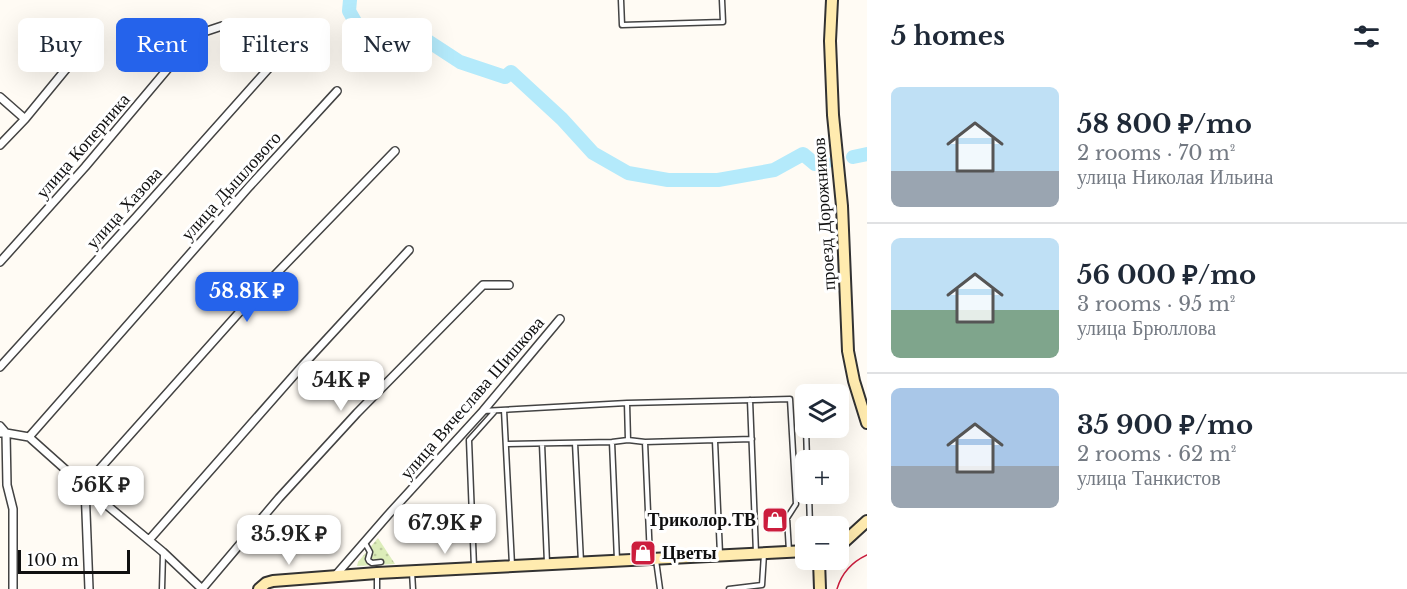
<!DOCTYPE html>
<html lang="en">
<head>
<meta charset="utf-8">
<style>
	:root { --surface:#fff; --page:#f6f6f7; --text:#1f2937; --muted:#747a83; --line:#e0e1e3; --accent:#2563eb }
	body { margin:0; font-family:"Libre Baskerville",serif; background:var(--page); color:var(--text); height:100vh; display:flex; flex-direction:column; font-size:22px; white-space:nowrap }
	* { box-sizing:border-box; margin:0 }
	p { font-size:20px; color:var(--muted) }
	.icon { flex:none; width:33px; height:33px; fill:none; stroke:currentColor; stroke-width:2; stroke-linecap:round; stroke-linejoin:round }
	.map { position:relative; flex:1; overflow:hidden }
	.side { display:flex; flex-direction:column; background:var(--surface); width:540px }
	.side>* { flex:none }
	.guide { position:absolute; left:18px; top:18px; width:570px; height:54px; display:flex; gap:12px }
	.controls { position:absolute; left:795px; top:384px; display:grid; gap:12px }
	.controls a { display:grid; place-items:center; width:54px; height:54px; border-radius:9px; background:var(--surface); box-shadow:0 6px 24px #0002; font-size:30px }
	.scale { position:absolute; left:18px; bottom:15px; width:112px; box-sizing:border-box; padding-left:6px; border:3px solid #101010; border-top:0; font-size:16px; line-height:21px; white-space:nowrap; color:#101010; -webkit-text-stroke:4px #fff; paint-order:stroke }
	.price { position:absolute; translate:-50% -51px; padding:0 14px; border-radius:12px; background:#fff; color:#222; font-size:20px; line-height:39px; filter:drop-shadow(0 2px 3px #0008) }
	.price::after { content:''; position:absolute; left:50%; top:36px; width:18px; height:14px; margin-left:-9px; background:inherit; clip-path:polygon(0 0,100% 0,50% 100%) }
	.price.selected { background:var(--accent); color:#fff }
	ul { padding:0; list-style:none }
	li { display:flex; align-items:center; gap:18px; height:150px; padding:0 24px }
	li+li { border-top:2px solid var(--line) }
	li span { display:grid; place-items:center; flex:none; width:168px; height:120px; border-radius:9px; color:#555 }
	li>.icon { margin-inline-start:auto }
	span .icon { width:72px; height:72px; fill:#fffc; stroke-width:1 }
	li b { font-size:26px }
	h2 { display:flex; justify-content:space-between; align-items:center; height:72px; padding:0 24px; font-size:26px }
	.pill { padding:0 21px; border-radius:9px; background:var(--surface); box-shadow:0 6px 24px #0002; font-size:21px; line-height:54px }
	.pill.selected { background:var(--accent); color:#fff }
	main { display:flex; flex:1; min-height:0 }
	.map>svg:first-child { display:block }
</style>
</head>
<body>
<main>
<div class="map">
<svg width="867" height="589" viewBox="0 0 867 589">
	<defs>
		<pattern id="grass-dots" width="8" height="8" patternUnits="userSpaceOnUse" patternTransform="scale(1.5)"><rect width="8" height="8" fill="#dcedb9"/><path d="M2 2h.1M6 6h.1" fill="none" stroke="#bcca9e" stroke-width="1.8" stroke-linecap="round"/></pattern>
	</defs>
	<rect width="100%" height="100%" fill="#fffbf4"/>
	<!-- grass -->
	<path fill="url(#grass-dots)" d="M378,538L395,564L357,566L358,562Z"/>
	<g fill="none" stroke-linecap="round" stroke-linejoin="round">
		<!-- river -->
		<path stroke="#b4eafb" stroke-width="14" d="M350,0L349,11L361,32L380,25L411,30L460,62L505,77L511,72L562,119L593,153L628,173L668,180H718L774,170L803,154L815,164L825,163
			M853,157L867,154"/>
		<!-- lane casing -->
		<g stroke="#434343" stroke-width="7">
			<path id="lane" d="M621,0L622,25L723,22L722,0
				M750,400L756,553
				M627,403L628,440
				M504,410L512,565
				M483,411L627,403L790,399L796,504L787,518L789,551
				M806,428L807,460
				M715,441L720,554
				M612,442L617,560
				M645,442L650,558
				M575,443L581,562
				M506,444L612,442L628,440L645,442L752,439
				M542,444L547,563
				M809,494L810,526
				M365,543L370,552L368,559L369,561L372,563L381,562
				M656,560L660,589
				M474,567L469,440L495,411
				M412,572L413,589
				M377,573V589
				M162,589L163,554
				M729,589L762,585L764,554"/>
		</g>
		<!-- street casing -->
		<g stroke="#434343" stroke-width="10">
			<path id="street" d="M0,97L25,119
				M0,145L25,119L94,35
				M0,262L85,167L192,40L201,33L222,26L256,43L269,68L137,216L0,367
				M0,426L6,433
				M0,433H6L29,437L85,487L163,552L202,589
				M6,433L7,485L13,509V589
				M29,437L248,188L337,91
				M149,540L303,365L409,250
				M335,576L388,515L483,411L560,319
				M89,589L85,487L87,483L244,307L395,151
				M202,589L279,498L357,413L483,285H509"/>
		</g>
		<!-- secondary casing -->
		<g stroke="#323232" stroke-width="14">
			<path id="secondary" d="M832,0L830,41L833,115L842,206L848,351L854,381L867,423
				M838,545L844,542L867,521
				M819,560L820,589
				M259,589L266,583L273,581L377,573L806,551"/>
		</g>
		<!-- lane -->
		<use href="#lane" stroke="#fff" stroke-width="4"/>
		<!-- street -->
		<use href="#street" stroke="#fff" stroke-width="7"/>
		<!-- secondary -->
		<use href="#secondary" stroke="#ffebaf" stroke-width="10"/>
		<!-- tram -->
		<path stroke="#cc1d3d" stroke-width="1.5" d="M837,589C842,572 852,562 867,555"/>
	</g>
	<!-- icons -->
	<defs>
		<g id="shop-square" transform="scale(1.35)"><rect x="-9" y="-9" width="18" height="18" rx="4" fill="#cc1d3d" stroke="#fff"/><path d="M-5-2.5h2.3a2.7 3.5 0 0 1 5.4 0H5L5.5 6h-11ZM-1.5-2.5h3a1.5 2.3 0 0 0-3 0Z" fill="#fff"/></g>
	</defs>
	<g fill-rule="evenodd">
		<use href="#shop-square" x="775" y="520"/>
		<use href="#shop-square" x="643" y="553"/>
	</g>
	<g text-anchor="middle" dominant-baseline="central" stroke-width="6" stroke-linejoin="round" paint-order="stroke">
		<!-- street labels -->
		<g font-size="18" fill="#101010" stroke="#fff">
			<text transform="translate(83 146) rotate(-49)">улица Коперника</text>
			<text transform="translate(231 186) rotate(-48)">улица Дышлового</text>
			<text transform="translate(124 208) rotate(-48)">улица Хазова</text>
			<text transform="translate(824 214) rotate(-94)">проезд Дорожников</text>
			<text transform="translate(472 398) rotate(-49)">улица Вячеслава Шишкова</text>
		</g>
		<!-- poi labels -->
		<g font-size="18" font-weight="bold" fill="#101010" stroke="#fff" text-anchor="end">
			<text x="756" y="520">Триколор.ТВ</text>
			<text x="662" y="553" text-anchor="start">Цветы</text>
		</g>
	</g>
</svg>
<div class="controls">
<a><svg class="icon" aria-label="layers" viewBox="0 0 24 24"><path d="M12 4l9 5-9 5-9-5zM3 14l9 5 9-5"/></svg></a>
<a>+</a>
<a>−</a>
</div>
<div class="scale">100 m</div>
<b class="price selected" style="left:247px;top:323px">58.8K ₽</b>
<b class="price" style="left:341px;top:412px">54K ₽</b>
<b class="price" style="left:101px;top:517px">56K ₽</b>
<b class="price" style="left:445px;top:555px">67.9K ₽</b>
<b class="price" style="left:289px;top:566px">35.9K ₽</b>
<div class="guide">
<a class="pill">Buy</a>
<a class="pill selected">Rent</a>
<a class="pill">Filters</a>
<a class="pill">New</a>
</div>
</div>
<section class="side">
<h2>5 homes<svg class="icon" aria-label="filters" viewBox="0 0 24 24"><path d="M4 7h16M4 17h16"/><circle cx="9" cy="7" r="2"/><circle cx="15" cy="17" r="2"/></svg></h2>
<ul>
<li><span style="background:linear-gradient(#bfe0f5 70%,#9aa5b1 0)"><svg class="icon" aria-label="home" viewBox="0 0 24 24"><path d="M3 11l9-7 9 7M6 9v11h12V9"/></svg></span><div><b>58 800 ₽/mo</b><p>2 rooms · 70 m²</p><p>улица Николая Ильина</p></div></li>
<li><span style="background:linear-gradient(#bfe0f5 60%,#7fa58c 0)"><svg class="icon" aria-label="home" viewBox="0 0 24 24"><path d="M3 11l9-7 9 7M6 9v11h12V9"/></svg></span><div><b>56 000 ₽/mo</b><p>3 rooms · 95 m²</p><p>улица Брюллова</p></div></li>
<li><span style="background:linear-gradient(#a9c7e8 65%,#9aa5b1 0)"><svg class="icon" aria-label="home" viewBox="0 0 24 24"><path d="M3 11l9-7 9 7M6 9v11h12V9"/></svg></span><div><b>35 900 ₽/mo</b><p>2 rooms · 62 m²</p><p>улица Танкистов</p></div></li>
</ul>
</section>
</main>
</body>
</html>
